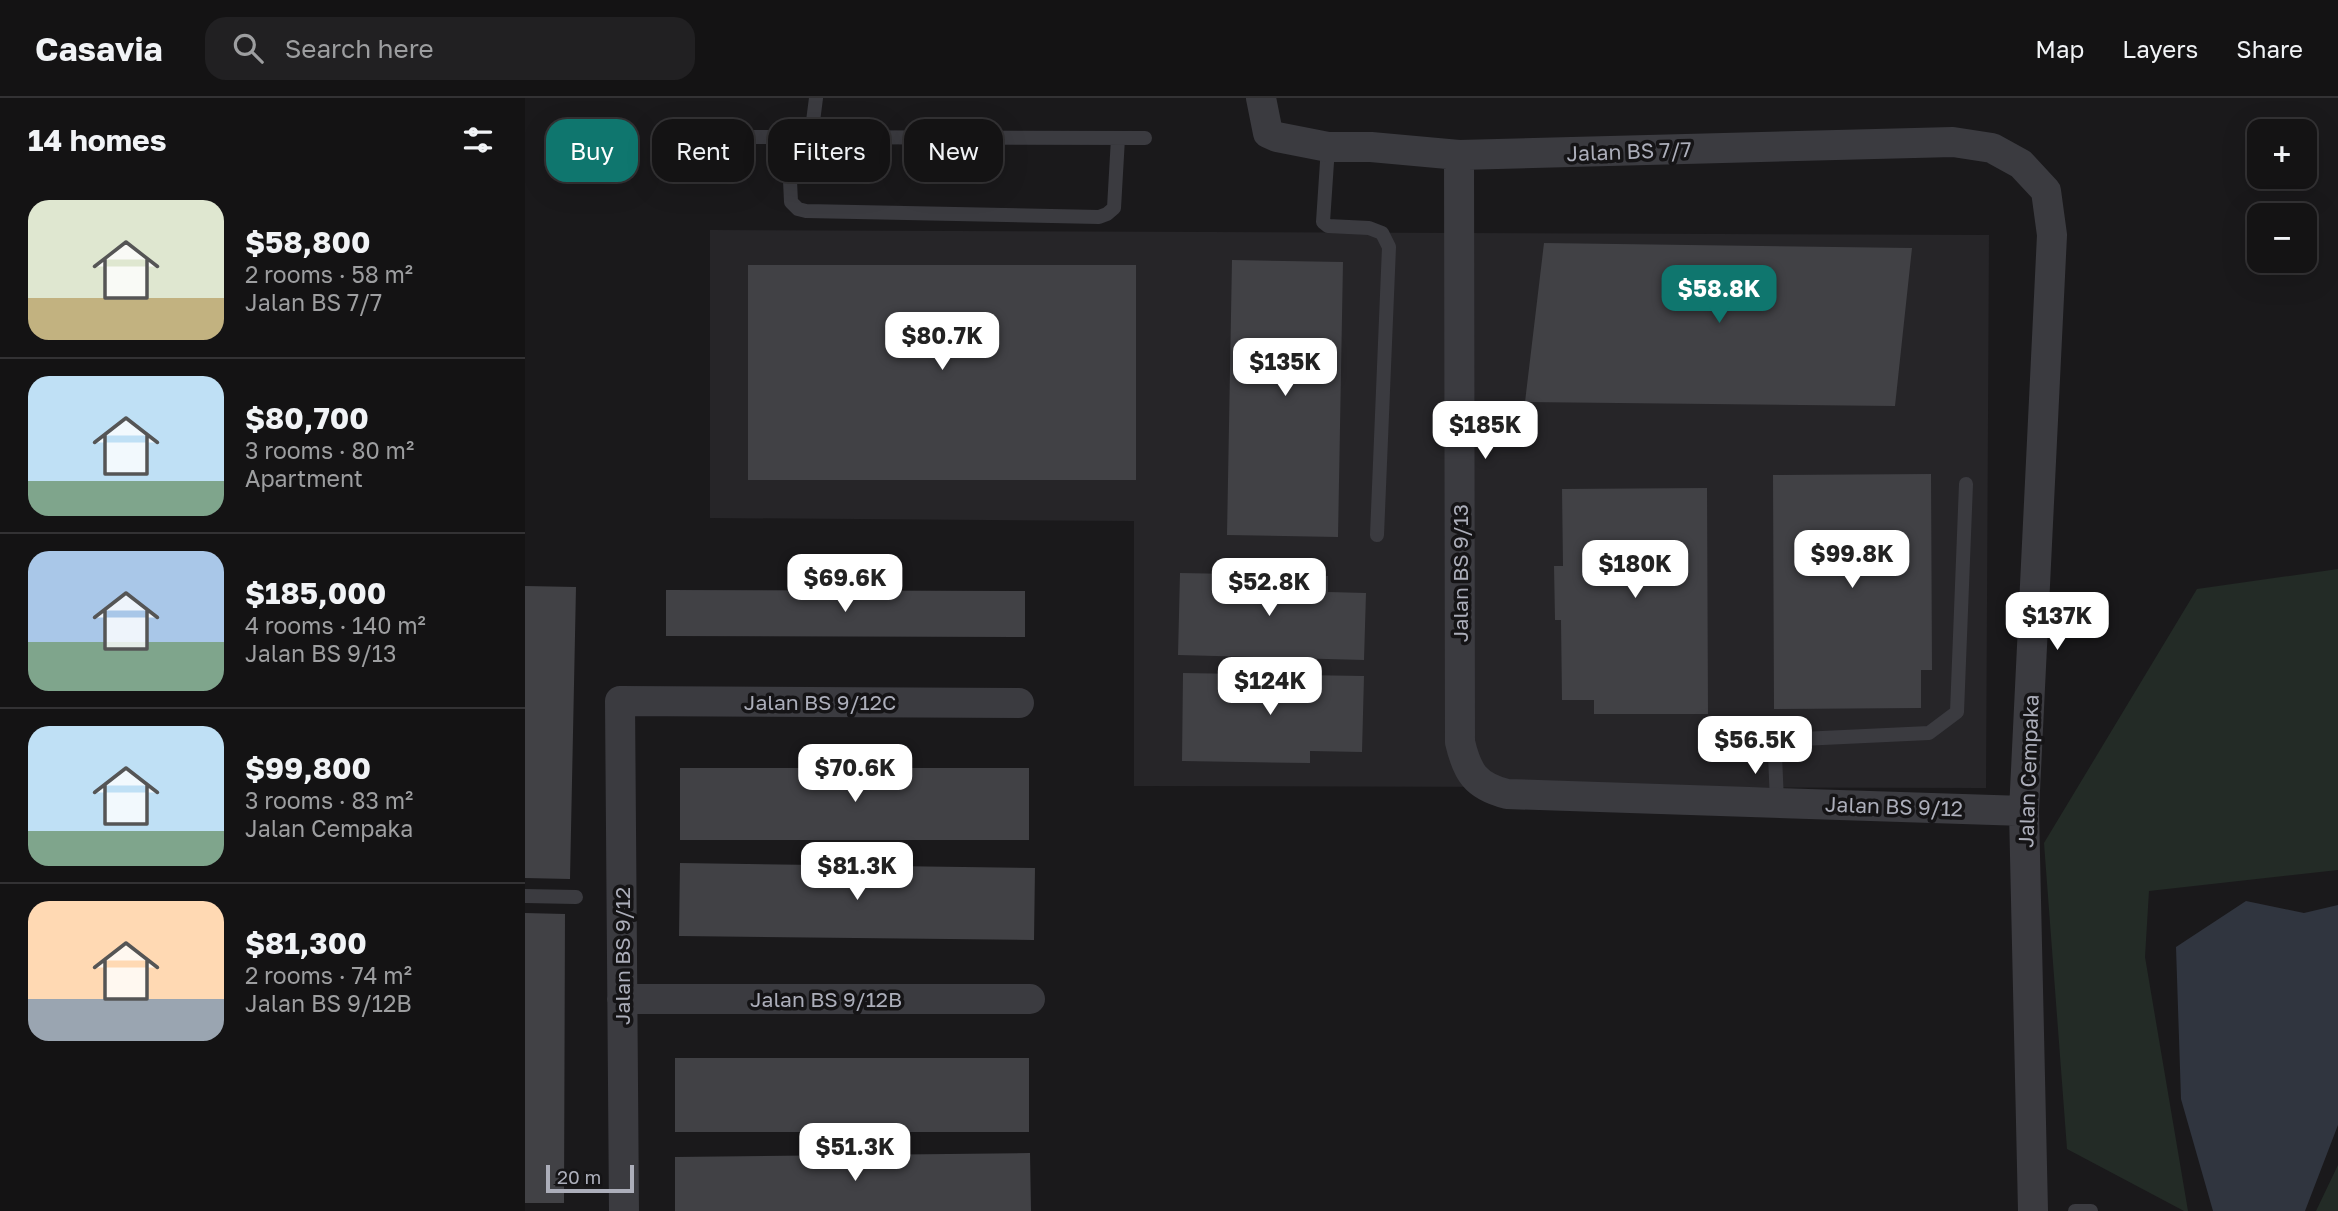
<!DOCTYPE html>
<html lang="en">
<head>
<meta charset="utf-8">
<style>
	:root { --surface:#141314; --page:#212022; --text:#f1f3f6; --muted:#9d9ea0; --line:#333234; --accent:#0f766e }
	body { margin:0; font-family:"Golos Text",sans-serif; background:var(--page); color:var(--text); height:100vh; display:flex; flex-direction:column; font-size:26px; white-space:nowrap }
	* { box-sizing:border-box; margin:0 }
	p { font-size:23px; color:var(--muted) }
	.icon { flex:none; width:38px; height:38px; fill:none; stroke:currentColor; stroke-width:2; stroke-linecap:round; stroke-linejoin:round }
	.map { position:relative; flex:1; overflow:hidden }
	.details { display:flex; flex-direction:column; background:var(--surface); width:525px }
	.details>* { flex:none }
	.guide { position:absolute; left:21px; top:21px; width:665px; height:63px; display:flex; gap:14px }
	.fabs { position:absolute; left:1722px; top:21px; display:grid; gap:14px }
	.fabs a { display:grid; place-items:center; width:70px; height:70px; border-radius:14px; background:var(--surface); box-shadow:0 7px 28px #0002,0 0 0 2px var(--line); font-size:35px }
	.scale { position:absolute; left:21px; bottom:18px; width:88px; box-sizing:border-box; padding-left:7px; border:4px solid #acaeba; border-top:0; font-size:19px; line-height:24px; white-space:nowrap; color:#acaeba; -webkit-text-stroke:5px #151416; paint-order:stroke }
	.price { position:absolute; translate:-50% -60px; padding:0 16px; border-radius:14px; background:#fff; color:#222; font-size:23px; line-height:46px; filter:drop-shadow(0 2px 4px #0008) }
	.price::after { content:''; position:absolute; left:50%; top:42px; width:21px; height:16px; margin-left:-10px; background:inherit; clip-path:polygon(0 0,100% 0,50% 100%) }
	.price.active { background:var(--accent); color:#fff }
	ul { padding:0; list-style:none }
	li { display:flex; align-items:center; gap:21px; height:175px; padding:0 28px }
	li+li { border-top:2px solid var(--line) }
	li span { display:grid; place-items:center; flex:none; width:196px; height:140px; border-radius:21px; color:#555 }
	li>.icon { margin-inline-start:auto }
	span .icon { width:84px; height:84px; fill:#fffc; stroke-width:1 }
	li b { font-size:30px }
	h2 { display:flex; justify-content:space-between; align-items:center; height:84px; padding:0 28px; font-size:30px }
	.pill { padding:0 24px; border-radius:21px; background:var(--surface); box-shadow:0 7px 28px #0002,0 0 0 2px var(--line); font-size:24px; line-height:63px }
	.pill.active { background:var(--accent); color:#fff }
	header { display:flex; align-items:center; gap:42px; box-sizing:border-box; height:98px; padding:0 35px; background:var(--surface); border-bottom:2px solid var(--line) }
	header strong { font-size:33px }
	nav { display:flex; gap:38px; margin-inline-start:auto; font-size:24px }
	.search { width:490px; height:63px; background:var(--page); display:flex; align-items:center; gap:18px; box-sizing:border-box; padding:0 24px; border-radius:21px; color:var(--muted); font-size:26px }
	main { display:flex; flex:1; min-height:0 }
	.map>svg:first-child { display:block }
</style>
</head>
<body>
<header>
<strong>Casavia</strong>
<div class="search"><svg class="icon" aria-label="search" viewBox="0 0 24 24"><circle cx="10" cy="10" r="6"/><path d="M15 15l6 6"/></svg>Search here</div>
<nav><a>Map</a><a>Layers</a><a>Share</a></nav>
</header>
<main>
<section class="details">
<h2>14 homes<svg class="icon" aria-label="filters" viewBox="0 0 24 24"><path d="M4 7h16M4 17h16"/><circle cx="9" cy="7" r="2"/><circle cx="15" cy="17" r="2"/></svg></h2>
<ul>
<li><span style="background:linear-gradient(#dfe7d0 70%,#c2b280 0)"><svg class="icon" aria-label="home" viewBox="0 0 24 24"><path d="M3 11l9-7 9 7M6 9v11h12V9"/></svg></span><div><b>$58,800</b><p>2 rooms · 58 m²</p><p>Jalan BS 7/7</p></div></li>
<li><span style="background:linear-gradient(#bfe0f5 75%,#7fa58c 0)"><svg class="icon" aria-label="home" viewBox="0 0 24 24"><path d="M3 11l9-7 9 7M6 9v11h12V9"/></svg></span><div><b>$80,700</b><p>3 rooms · 80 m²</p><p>Apartment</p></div></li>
<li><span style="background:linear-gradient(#a9c7e8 65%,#7fa58c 0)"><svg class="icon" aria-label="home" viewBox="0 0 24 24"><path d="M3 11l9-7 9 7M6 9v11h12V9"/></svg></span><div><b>$185,000</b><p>4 rooms · 140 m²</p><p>Jalan BS 9/13</p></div></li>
<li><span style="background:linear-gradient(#bfe0f5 75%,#7fa58c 0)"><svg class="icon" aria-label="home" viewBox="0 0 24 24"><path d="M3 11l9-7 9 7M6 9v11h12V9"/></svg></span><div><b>$99,800</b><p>3 rooms · 83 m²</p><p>Jalan Cempaka</p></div></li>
<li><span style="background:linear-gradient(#ffd9b3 70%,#9aa5b1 0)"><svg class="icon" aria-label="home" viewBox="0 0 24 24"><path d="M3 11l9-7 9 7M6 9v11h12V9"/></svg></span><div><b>$81,300</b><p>2 rooms · 74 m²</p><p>Jalan BS 9/12B</p></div></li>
</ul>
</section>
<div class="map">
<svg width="1813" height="1113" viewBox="0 0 1813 1113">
	<rect width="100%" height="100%" fill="#1a191b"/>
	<!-- built -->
	<path fill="#262528" d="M185,132L1464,137L1461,690L609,688V423L185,420Z"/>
	<!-- green -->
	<path fill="#232b26" d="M1813,471V772L1624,793L1620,859L1663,1113H1659L1542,1051L1519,745L1672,491Z
		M1813,1067V1113H1791Z"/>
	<!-- water -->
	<path fill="#30353f" d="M1721,803L1779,815L1813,807V1027L1780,1113H1688L1656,1001L1651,849Z"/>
	<!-- building -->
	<path fill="#414145" d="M1019,145L1387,150L1370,308L1000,304Z
		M707,162L818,164L813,439L702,437Z
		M223,167H611V382H223Z
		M1406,376L1407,572H1396V610L1249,611L1248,377Z
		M1182,390L1183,616H1069V602H1037L1036,522H1030L1029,468H1038L1037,391Z
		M655,475L803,478V494L841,495L839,562L653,557Z
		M0,488L51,489L45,781L0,780Z
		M141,492L500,493V539L141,538Z
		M658,575L839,578L837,654L785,653V665L657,663Z
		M155,670H504V742H155Z
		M155,765L510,770L509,842L154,838Z
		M0,815L40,816L39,1105H0Z
		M150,960H504V1034H150Z
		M505,1055L506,1113H150V1059Z"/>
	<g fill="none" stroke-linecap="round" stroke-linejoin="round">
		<!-- lane -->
		<path stroke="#3b3b40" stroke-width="14" d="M229,39L620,40
			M263,39L266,104L273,111L281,113L574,119L582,116L589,110L593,40
			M286,39L291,0
			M803,49L798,124L803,128L844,130L857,135L864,149L852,437
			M1252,704L1250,657L1255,642L1404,635L1432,614L1441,386
			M0,798L51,799
			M1550,1113H1566"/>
		<!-- street -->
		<path stroke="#3b3b40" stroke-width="30" d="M736,0L743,35L752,39L803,49H846L934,57L1428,44L1467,50L1496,66L1521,93L1527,137L1499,713L1508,1113
			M934,57L935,644C942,674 950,688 982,696L1499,713
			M97,901H505
			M99,1113L95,603L494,605"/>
	</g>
	<g text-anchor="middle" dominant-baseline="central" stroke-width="7" stroke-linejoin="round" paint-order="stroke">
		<!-- street labels -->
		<g font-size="21" fill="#acaeba" stroke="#151416">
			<text transform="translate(1104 53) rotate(-2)">Jalan BS 7/7</text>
			<text transform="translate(935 475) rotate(-90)">Jalan BS 9/13</text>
			<text x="295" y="604">Jalan BS 9/12C</text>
			<text transform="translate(1503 673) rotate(-88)">Jalan Cempaka</text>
			<text transform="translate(1369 708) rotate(2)">Jalan BS 9/12</text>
			<text transform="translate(97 858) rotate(-90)">Jalan BS 9/12</text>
			<text x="301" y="901">Jalan BS 9/12B</text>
		</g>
	</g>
</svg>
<div class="fabs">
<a>+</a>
<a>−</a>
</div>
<div class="scale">20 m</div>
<b class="price active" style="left:1194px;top:227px">$58.8K</b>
<b class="price" style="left:417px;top:274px">$80.7K</b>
<b class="price" style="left:760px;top:300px">$135K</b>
<b class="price" style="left:960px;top:363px">$185K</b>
<b class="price" style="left:1327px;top:492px">$99.8K</b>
<b class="price" style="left:1110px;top:502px">$180K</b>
<b class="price" style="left:320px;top:516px">$69.6K</b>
<b class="price" style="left:744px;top:520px">$52.8K</b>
<b class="price" style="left:1532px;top:554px">$137K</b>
<b class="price" style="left:745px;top:619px">$124K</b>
<b class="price" style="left:1230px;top:678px">$56.5K</b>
<b class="price" style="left:330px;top:706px">$70.6K</b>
<b class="price" style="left:332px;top:804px">$81.3K</b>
<b class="price" style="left:330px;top:1085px">$51.3K</b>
<div class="guide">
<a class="pill active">Buy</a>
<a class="pill">Rent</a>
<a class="pill">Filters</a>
<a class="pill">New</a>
</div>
</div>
</main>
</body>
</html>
